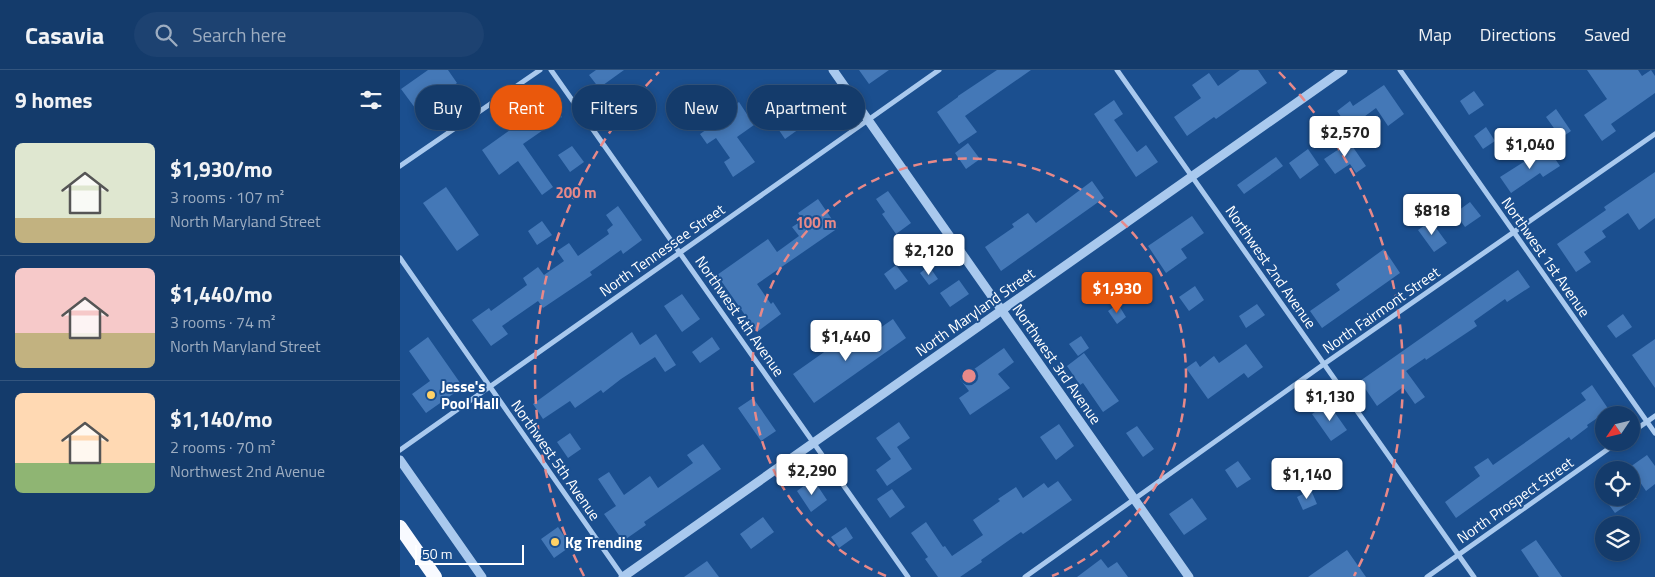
<!DOCTYPE html>
<html lang="en">
<head>
<meta charset="utf-8">
<style>
	:root { --surface:#143b6b; --page:#1d4271; --text:#f1f3f6; --muted:#9dadc1; --line:#33557e; --accent:#ea580c }
	body { margin:0; font-family:"Titillium Web",sans-serif; background:var(--page); color:var(--text); height:100vh; display:flex; flex-direction:column; font-size:19px; white-space:nowrap }
	* { box-sizing:border-box; margin:0 }
	p { font-size:16px; color:var(--muted) }
	.icon { flex:none; width:28px; height:28px; fill:none; stroke:currentColor; stroke-width:2; stroke-linecap:round; stroke-linejoin:round }
	.map { position:relative; flex:1; overflow:hidden }
	.panel { display:flex; flex-direction:column; background:var(--surface); width:400px }
	.panel>* { flex:none }
	.guide { position:absolute; left:15px; top:15px; width:475px; height:45px; display:flex; gap:10px }
	.needle { width:32px; rotate:235deg }
	.tools { position:absolute; left:1195px; top:336px; display:grid; gap:10px }
	.tools a { display:grid; place-items:center; width:45px; height:45px; border-radius:50%; background:var(--surface); box-shadow:0 2px 8px #0003,0 0 0 1px var(--line); font-size:25px }
	.scale { position:absolute; left:15px; bottom:12px; width:109px; box-sizing:border-box; padding-left:5px; border:2px solid #fff; border-top:0; font-size:14px; line-height:18px; white-space:nowrap; color:#fff; -webkit-text-stroke:4px #1b4f8f; paint-order:stroke }
	.price { position:absolute; translate:-50% -42px; padding:0 11px; border-radius:5px; background:#fff; color:#222; font-size:16px; line-height:32px; filter:drop-shadow(0 1px 2px #0008) }
	.price::after { content:''; position:absolute; left:50%; top:30px; width:15px; height:11px; margin-left:-8px; background:inherit; clip-path:polygon(0 0,100% 0,50% 100%) }
	.price.selected { background:var(--accent); color:#fff }
	ul { padding:0; list-style:none }
	li { display:flex; align-items:center; gap:15px; height:125px; padding:0 15px }
	li+li { border-top:1px solid var(--line) }
	li span { display:grid; place-items:center; flex:none; width:140px; height:100px; border-radius:8px; color:#555 }
	li>.icon { margin-inline-start:auto }
	span .icon { width:60px; height:60px; fill:#fffc; stroke-width:1 }
	li b { font-size:21px }
	h2 { display:flex; justify-content:space-between; align-items:center; height:60px; padding:0 15px; font-size:21px }
	.chip { padding:0 18px; border-radius:22px; background:var(--surface); box-shadow:0 2px 8px #0003,0 0 0 1px var(--line); font-size:18px; line-height:45px }
	.chip.selected { background:var(--accent); color:#fff }
	header { display:flex; align-items:center; gap:30px; box-sizing:border-box; height:70px; padding:0 25px; background:var(--surface); border-bottom:1px solid var(--line) }
	header strong { font-size:24px }
	nav { display:flex; gap:28px; margin-inline-start:auto; font-size:18px }
	.search { width:350px; height:45px; background:var(--page); display:flex; align-items:center; gap:12px; box-sizing:border-box; padding:0 18px; border-radius:28px; color:var(--muted); font-size:19px }
	main { display:flex; flex:1; min-height:0 }
	.map>svg:first-child { display:block }
</style>
</head>
<body>
<header>
<strong>Casavia</strong>
<div class="search"><svg class="icon" aria-label="search" viewBox="0 0 24 24"><circle cx="10" cy="10" r="6"/><path d="M15 15l6 6"/></svg>Search here</div>
<nav><a>Map</a><a>Directions</a><a>Saved</a></nav>
</header>
<main>
<section class="panel">
<h2>9 homes<svg class="icon" aria-label="filters" viewBox="0 0 24 24"><path d="M4 7h16M4 17h16"/><circle cx="9" cy="7" r="2"/><circle cx="15" cy="17" r="2"/></svg></h2>
<ul>
<li><span style="background:linear-gradient(#dfe7d0 75%,#c2b280 0)"><svg class="icon" aria-label="home" viewBox="0 0 24 24"><path d="M3 11l9-7 9 7M6 9v11h12V9"/></svg></span><div><b>$1,930/mo</b><p>3 rooms · 107 m²</p><p>North Maryland Street</p></div></li>
<li><span style="background:linear-gradient(#f6c9c9 65%,#c2b280 0)"><svg class="icon" aria-label="home" viewBox="0 0 24 24"><path d="M3 11l9-7 9 7M6 9v11h12V9"/></svg></span><div><b>$1,440/mo</b><p>3 rooms · 74 m²</p><p>North Maryland Street</p></div></li>
<li><span style="background:linear-gradient(#ffd9b3 70%,#8fb573 0)"><svg class="icon" aria-label="home" viewBox="0 0 24 24"><path d="M3 11l9-7 9 7M6 9v11h12V9"/></svg></span><div><b>$1,140/mo</b><p>2 rooms · 70 m²</p><p>Northwest 2nd Avenue</p></div></li>
</ul>
</section>
<div class="map">
<svg width="1255" height="507" viewBox="0 0 1255 507">
	<rect width="100%" height="100%" fill="#1b4f8f"/>
	<!-- building -->
	<path fill="#4478b7" d="M28,0H48L57,13L18,42L1,19Z
		M196,0H224L199,18L189,5Z
		M459,0H489L469,14Z
		M597,0H631L565,46L577,62L559,74L537,42L558,27V26Z
		M840,0H858L867,13L816,49L814,47L787,66L774,47L801,28L792,15L809,3L818,16Z
		M1187,0H1238L1242,6L1251,0L1255,6V23L1211,54L1216,61L1202,71L1184,45L1207,29Z
		M420,15L434,34L385,69L368,44L391,28L394,33Z
		M984,15L1004,44L988,56L976,38L949,58L937,41L950,31L953,36Z
		M1074,21L1084,35L1069,45L1060,31Z
		M714,30L723,44L714,50L737,82L746,75L758,92L736,107L694,44Z
		M151,31L162,47L123,74L153,117L142,125L118,91L99,105L82,80Z
		M339,32L354,55L337,67L355,92L333,107L324,92L330,88L316,68L307,74L300,64L328,45L325,42Z
		M1156,39L1171,61L1161,68L1146,47Z
		M1086,57L1095,71L1083,79L1074,66Z
		M946,67L966,96L956,103L950,94L935,104L924,89L939,79L936,74Z
		M568,73L580,89L566,99L555,83Z
		M172,76L184,92L170,102L158,85Z
		M1147,77L1160,96L1143,107L1140,103L1111,123L1100,107Z
		M908,79L919,95L900,109L889,93Z
		M876,87L883,96L844,124L837,115Z
		M1255,102V148L1239,160L1228,143L1202,161L1206,167L1184,182L1191,192L1176,202L1157,174L1206,140L1204,137Z
		M692,111L704,128L601,201L585,177L614,157L612,154L628,143L636,153Z
		M46,117L79,165L57,181L23,133Z
		M488,121L511,153L496,164L482,144L485,142L476,129Z
		M418,129L438,158L357,214L371,234L373,232L381,244L357,262L317,205L368,169L377,182L399,166L392,157L403,150L398,143Z
		M1070,132L1081,146L1065,157L1055,143Z
		M218,136L242,170L223,184L221,180L190,202L192,205L143,238L138,231L102,256L108,264L91,276L72,250L89,238L91,241L127,215L123,208L138,197L144,205L164,191L157,181L169,173L178,186L209,164L207,160L213,155L206,145Z
		M792,146L804,163L781,179L787,188L766,203L748,176Z
		M142,151L152,165L137,175L128,161Z
		M1031,151L1047,173L1034,182L1018,160Z
		M984,179L1000,203L922,258L910,241L940,220L936,214Z
		M496,195L508,211L495,220L484,204Z
		M529,196L538,209L529,215L520,203Z
		M1118,200L1130,217L1107,232L1105,229L1074,251L1077,256L1026,290L1025,288L1006,301L1025,327L1015,334L1003,317L977,336L960,311Z
		M715,203L726,218L708,230L697,215Z
		M559,210L569,224L550,237L540,223Z
		M795,216L804,230L789,241L779,227Z
		M282,224L300,249L282,262L264,236Z
		M718,234L726,247L717,254L708,241Z
		M857,234L865,245L846,258L839,246Z
		M1223,244L1232,257L1216,268L1207,256Z
		M493,249L506,268L414,333L393,304L437,273L444,283Z
		M232,262L240,275L256,264L276,295L265,302L255,287L221,309L203,323L201,320L175,338L170,331L143,349L133,334Z
		M681,266L689,278L678,286L669,274Z
		M28,267L63,317L26,343L12,324L30,311L9,281Z
		M312,267L320,279L300,293L292,282Z
		M1255,269V318L1232,285Z
		M846,274L863,297L848,308L844,303L808,329L786,298L796,291L800,297L814,286L819,293Z
		M604,278L614,292L598,304L610,318L570,345L559,328L569,321L560,309Z
		M684,283L719,331L703,342L683,313L680,315L667,296Z
		M1192,315L1209,340L1187,355L1188,357L1171,370L1169,367L1056,448L1045,432L1080,406L1074,397L1088,388L1093,395L1186,330L1181,323Z
		M353,328L376,361L361,371L338,338Z
		M928,333L947,360L931,371L912,344Z
		M499,352L510,368L497,377L512,399L487,416L476,400L491,389L476,368Z
		M659,354L674,376L656,390L640,367Z
		M737,356L754,379L743,387L726,363Z
		M170,363L181,379L168,388L157,372Z
		M303,374L321,399L244,452L246,455L223,471L204,444L216,436L198,409L209,402L224,425L250,406L258,418L293,393L287,385Z
		M1247,385L1255,396V414L1246,421L1230,397Z
		M838,391L851,409L837,418L825,400Z
		M413,409L427,430L411,442L397,421Z
		M658,411L672,430L623,464L621,462L581,490L582,492L560,507H538L525,489L528,487L511,463L526,452L543,477L545,476L552,486L583,465L573,450L600,431L598,429L616,417L623,428L644,413L648,418Z
		M492,419L505,437L490,448L477,429Z
		M911,420L917,434L903,440L897,427Z
		M792,428L807,449L784,465L769,444Z
		M1204,428H1237L1215,443Z
		M363,447L374,462L351,479L340,464Z
		M158,457L171,476L154,488L141,469Z
		M446,457L453,468L439,478L431,467Z
		M1136,470L1162,507H1139L1121,480Z
		M947,480L966,507H908L928,493Z
		M701,489L708,498L717,492L728,507H677Z
		M307,491L319,507H284Z"/>
	<g fill="none" stroke-linecap="round" stroke-linejoin="round">
		<!-- minor -->
		<path stroke="#a9c9ee" stroke-width="5" d="M151,0L508,507
			M717,0L1074,507
			M1000,0L1255,363
			M0,96L140,0
			M0,188L223,507
			M1231,363L1255,346
			M0,380L539,0
			M625,507L924,294L1255,64
			M1027,507L1218,372"/>
		<!-- tertiary -->
		<path stroke="#a9c9ee" stroke-width="9" d="M433,0L789,507
			M0,390L82,507
			M223,507L943,0"/>
		<!-- trunk -->
		<path stroke="#f8faff" stroke-width="14" d="M0,457L35,507"/>
	</g>
	<!-- distance rings -->
	<g fill="none" stroke="#e88989" stroke-width="2.5" stroke-dasharray="9 6">
		<path d="M486 506A217 217 0 1 1 652 506"/>
		<path d="M184 506A434 434 0 0 1 259 2M879 2A434 434 0 0 1 954 506"/>
	</g>
	<!-- markers -->
	<g fill="#ffd166" stroke="#1b4f8f" stroke-width="2">
		<circle cx="31" cy="325" r="5"/>
		<circle cx="155" cy="472" r="5"/>
	</g>
	<g text-anchor="middle" dominant-baseline="central" stroke-width="4" stroke-linejoin="round" paint-order="stroke">
		<!-- street labels -->
		<g font-size="15" fill="#fff" stroke="#1b4f8f">
			<text transform="translate(262 180) rotate(-35)">North Tennessee Street</text>
			<text transform="translate(1146 187) rotate(55)">Northwest 1st Avenue</text>
			<text transform="translate(871 197) rotate(55)">Northwest 2nd Avenue</text>
			<text transform="translate(981 240) rotate(-35)">North Fairmont Street</text>
			<text transform="translate(575 242) rotate(-35)">North Maryland Street</text>
			<text transform="translate(340 246) rotate(55)">Northwest 4th Avenue</text>
			<text transform="translate(657 294) rotate(55)">Northwest 3rd Avenue</text>
			<text transform="translate(156 390) rotate(55)">Northwest 5th Avenue</text>
			<text transform="translate(1115 430) rotate(-35)">North Prospect Street</text>
		</g>
		<!-- poi labels -->
		<g font-size="15" font-weight="bold" fill="#fff" stroke="#1b4f8f" text-anchor="start">
			<text x="41" y="316">Jesse's<tspan x="41" dy="17">Pool Hall</tspan></text>
			<text x="165" y="472">Kg Trending</text>
		</g>
	</g>
	<circle cx="569" cy="306" r="8" fill="#e88989" stroke="#1b4f8f" stroke-width="2.5"/>
	<g font-size="15" text-anchor="middle" font-weight="bold" fill="#e88989" stroke="#1b4f8f" stroke-width="4" stroke-linejoin="round" paint-order="stroke">
		<text x="176" y="128">200 m</text>
		<text x="416" y="158">100 m</text>
	</g>
</svg>
<div class="tools">
<a><svg class="needle" viewBox="-14 -14 28 28"><path d="M0-13l5 13h-10z" fill="#e53935"/><path d="M0 13l5-13h-10z" fill="#9dadc1"/></svg></a>
<a><svg class="icon" aria-label="locate" viewBox="0 0 24 24"><circle cx="12" cy="12" r="6"/><path d="M12 2v4M12 18v4M2 12h4M18 12h4"/></svg></a>
<a><svg class="icon" aria-label="layers" viewBox="0 0 24 24"><path d="M12 4l9 5-9 5-9-5zM3 14l9 5 9-5"/></svg></a>
</div>
<div class="scale">50 m</div>
<b class="price" style="left:945px;top:88px">$2,570</b>
<b class="price" style="left:1130px;top:100px">$1,040</b>
<b class="price" style="left:1032px;top:166px">$818</b>
<b class="price" style="left:529px;top:206px">$2,120</b>
<b class="price selected" style="left:717px;top:244px">$1,930</b>
<b class="price" style="left:446px;top:292px">$1,440</b>
<b class="price" style="left:930px;top:352px">$1,130</b>
<b class="price" style="left:412px;top:426px">$2,290</b>
<b class="price" style="left:907px;top:430px">$1,140</b>
<div class="guide">
<a class="chip">Buy</a>
<a class="chip selected">Rent</a>
<a class="chip">Filters</a>
<a class="chip">New</a>
<a class="chip">Apartment</a>
</div>
</div>
</main>
</body>
</html>
